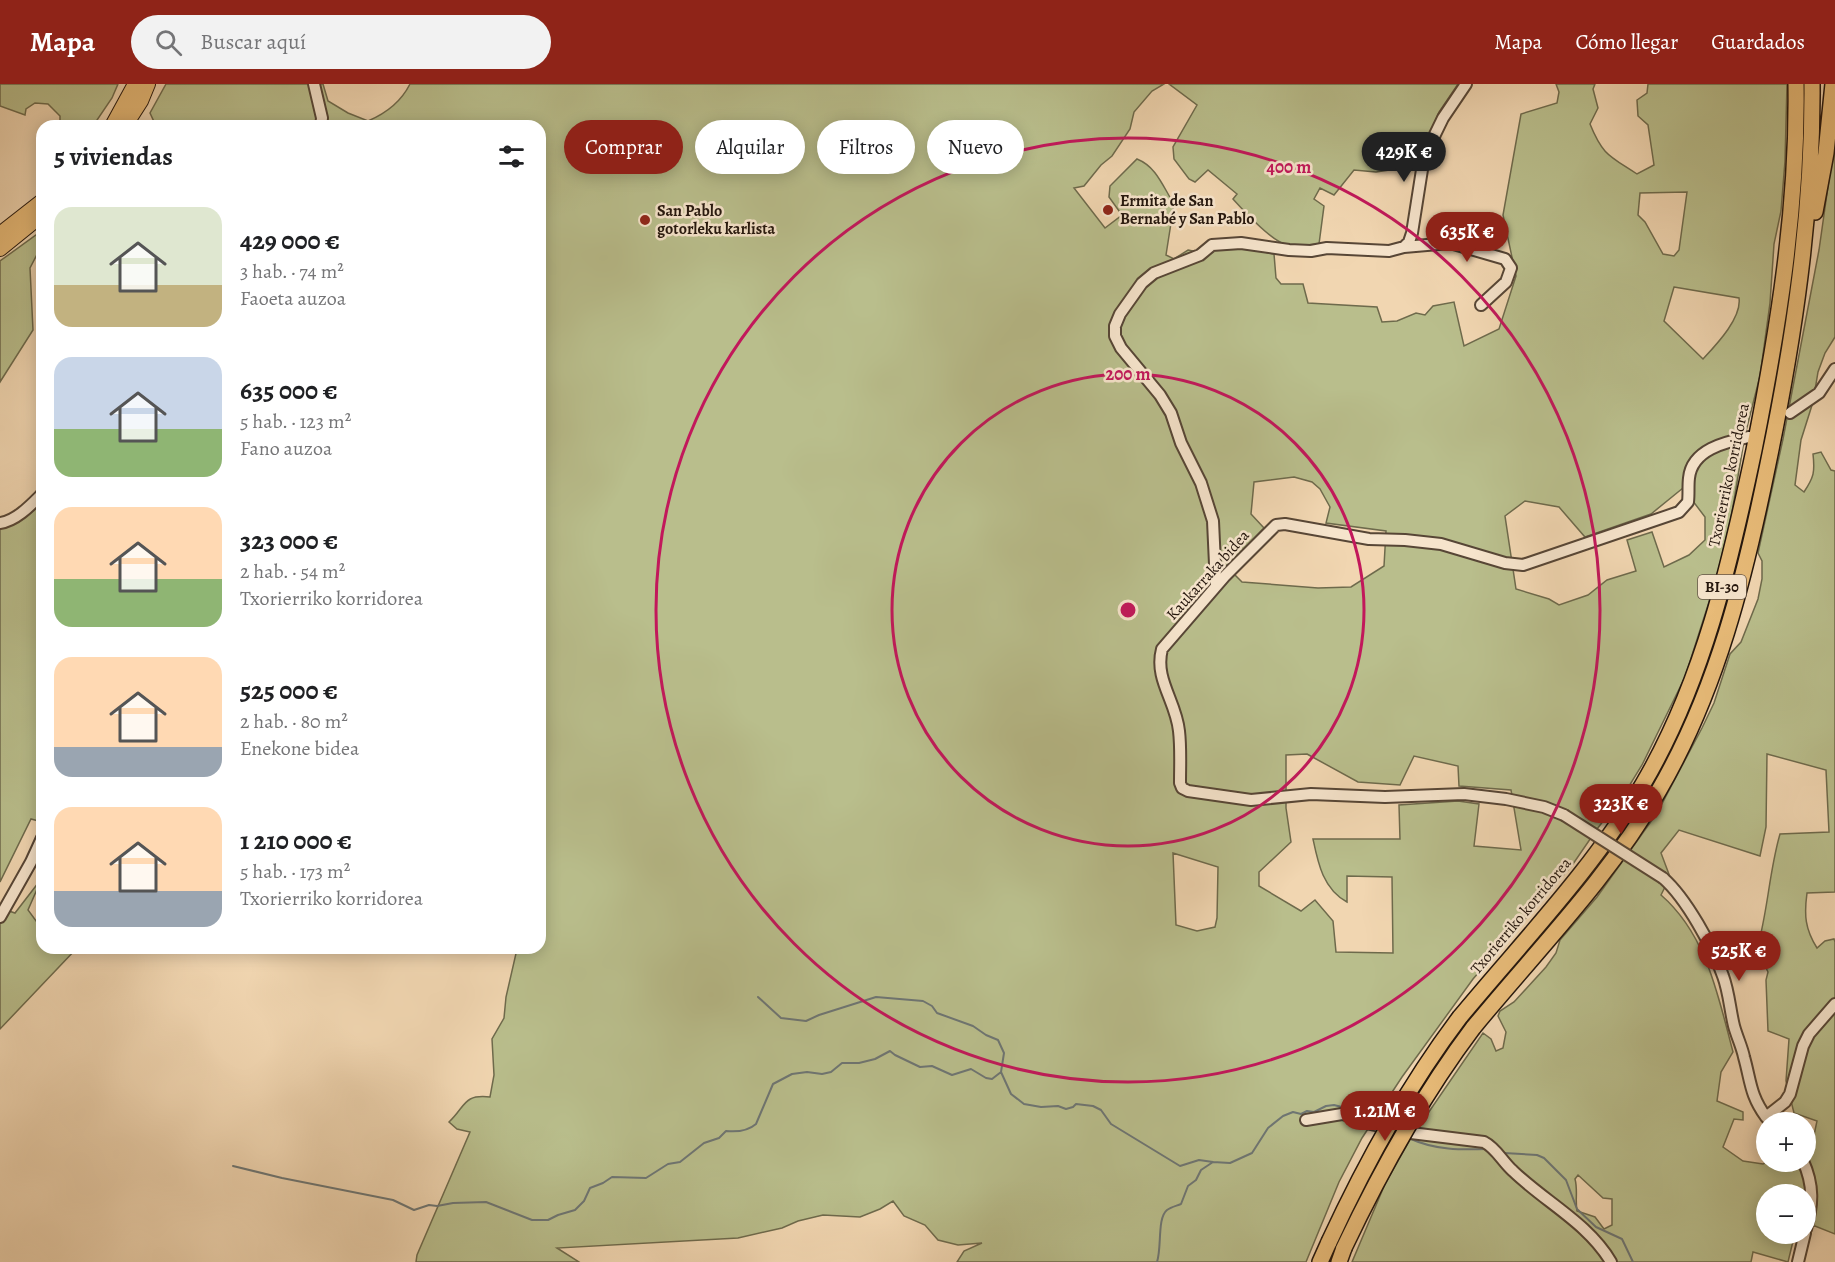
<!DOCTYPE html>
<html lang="es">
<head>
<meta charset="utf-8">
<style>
	:root { --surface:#fff; --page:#f2f2f2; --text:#202124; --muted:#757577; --accent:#8f2418 }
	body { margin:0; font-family:Alegreya,serif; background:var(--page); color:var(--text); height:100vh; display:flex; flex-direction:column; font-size:22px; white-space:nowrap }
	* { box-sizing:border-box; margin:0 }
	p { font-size:20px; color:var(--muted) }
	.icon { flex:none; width:33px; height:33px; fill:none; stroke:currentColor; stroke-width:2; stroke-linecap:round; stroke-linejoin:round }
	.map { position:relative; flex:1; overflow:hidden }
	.side { position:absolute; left:36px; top:36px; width:510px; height:834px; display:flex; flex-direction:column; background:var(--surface); border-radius:18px; box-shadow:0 3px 15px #0003 }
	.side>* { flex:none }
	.hud { position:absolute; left:564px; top:36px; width:570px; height:54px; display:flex; gap:12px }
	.fabs { position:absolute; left:1756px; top:1028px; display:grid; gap:12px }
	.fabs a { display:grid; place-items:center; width:60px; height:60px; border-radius:50%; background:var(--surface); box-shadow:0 3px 15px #0003; font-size:30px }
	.price { position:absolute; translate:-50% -51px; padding:0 14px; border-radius:21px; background:var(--accent); color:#fff; font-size:20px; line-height:39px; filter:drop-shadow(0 2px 3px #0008) }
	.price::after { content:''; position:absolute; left:50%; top:36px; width:18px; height:14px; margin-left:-9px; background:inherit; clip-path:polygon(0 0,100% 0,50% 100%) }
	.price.selected { background:#222; color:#fff }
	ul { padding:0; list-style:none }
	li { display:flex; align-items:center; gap:18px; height:150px; padding:0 18px }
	li span { display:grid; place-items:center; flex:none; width:168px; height:120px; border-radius:18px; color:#555 }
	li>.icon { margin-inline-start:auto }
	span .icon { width:72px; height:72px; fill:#fffc; stroke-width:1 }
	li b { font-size:26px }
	h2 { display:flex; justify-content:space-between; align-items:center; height:72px; padding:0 18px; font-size:26px }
	.chip { padding:0 21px; border-radius:27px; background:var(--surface); box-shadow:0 3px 15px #0003; font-size:21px; line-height:54px }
	.chip.selected { background:var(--accent); color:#fff }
	header { display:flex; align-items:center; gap:36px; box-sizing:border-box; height:84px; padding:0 30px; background:var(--accent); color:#fff }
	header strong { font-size:28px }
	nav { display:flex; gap:33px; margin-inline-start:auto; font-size:21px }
	.search { width:420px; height:54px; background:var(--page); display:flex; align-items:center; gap:15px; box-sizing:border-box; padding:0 21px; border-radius:33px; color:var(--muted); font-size:22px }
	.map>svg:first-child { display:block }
</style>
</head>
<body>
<header>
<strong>Mapa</strong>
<div class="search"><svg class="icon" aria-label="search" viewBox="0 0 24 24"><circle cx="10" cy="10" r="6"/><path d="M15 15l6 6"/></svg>Buscar aquí</div>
<nav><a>Mapa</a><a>Cómo llegar</a><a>Guardados</a></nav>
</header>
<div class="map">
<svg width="1835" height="1178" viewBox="0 0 1835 1178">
	<rect width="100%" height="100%" fill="#f1d6b1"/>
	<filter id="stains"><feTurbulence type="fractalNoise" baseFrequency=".00333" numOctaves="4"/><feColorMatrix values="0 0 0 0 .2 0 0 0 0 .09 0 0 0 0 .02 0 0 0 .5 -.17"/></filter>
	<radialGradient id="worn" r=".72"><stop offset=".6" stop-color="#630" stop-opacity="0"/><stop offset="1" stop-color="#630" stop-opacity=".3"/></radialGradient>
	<!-- green -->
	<path fill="#b9be8c" stroke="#6e6a4c" stroke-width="1.5" fill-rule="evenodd" d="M0,0H118L112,14L93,42H60V32L48,20L35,19L26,25L25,31L0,22Z
		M166,0H323L328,17L348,29L368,37C387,29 401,18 410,0H1164L1152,7L1134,28L1130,45L1112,72L1101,81L1084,102L1074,104L1105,144L1122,131L1109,113L1110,102L1137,75C1157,83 1163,103 1174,120L1166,171L1174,175L1188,166C1205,171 1223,161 1241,163C1252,165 1263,168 1274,170L1276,194L1281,200H1303L1308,219L1377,223L1382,238L1397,237L1416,229L1425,231L1433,222L1454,218L1464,262L1499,245L1516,192L1503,131L1521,30L1557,19L1559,8L1556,0H1595L1593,5L1598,24L1590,40C1603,72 1610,72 1637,90L1654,81L1648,41L1638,32L1637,16L1647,9L1648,0H1787L1785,77L1781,127L1774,160L1770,219L1760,292L1745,351L1731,434L1716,496L1685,593L1642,681L1623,712L1597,745L1573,780L1473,895L1402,993L1362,1054L1339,1098L1306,1178H957L964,1167L982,1159L958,1161L938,1156L925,1141L904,1132L893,1117L880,1125L860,1133L823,1131L798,1137L782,1144L738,1154L557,1164L579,1178H416L417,1171L470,1048L457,1045L449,1038C466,1022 463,1010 490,1013L494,991L492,955L504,934L506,913L517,865L540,864V42H156L150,29ZM1687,108L1679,166L1674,172L1663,170L1645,138L1638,131L1640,109ZM1674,203L1739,214C1742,234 1716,261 1703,275L1664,237ZM1294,393L1312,398L1320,405L1330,423L1326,439L1386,447L1384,482L1351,503L1318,504L1242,498L1227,483L1264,444L1251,430L1254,398ZM1683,404L1705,433V456L1689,471L1664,483L1652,448L1627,456L1636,487L1607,496L1588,511L1559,521L1549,515L1516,505L1505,432L1525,417L1559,423L1585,453L1651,430ZM1307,670L1358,698L1400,701L1414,672L1458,682L1459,702L1511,706L1521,766L1474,762L1479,720L1458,717L1399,721L1400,755H1313C1318,779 1323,805 1347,818V792L1392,793L1393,869L1336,868L1333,837L1315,816L1301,827L1259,802V788L1291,758L1286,724V671ZM1173,769L1218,783L1217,834L1215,843L1197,847L1176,841Z
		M1169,0H1458L1439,28L1416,82L1376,88L1354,86L1334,111L1320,104L1314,115L1324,122L1319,160C1309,161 1295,163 1285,160C1270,156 1244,127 1233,115L1237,110L1208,86L1195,98L1189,95L1174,75L1173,63L1197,21Z
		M1835,53V253L1825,269L1818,288L1813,318L1801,356L1795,401L1804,408C1814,393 1815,388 1813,370L1821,368L1831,386L1835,387V808L1807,809C1804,831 1805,845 1817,864L1825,857L1834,855L1835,858V1150L1815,1142L1806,1143V1110H1767V1149H1795L1788,1178L1753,1168L1751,1178H1352L1385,1100L1411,1054L1483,949L1491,955L1496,967L1503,964L1506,948L1498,932L1500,927L1514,918L1546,883L1556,869L1560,856L1597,813L1657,729L1702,644L1714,619L1730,570L1741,558L1758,515L1762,495V477L1758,469L1783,355L1819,166ZM1767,670L1826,686L1829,748L1780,750C1769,788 1768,827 1757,865L1768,888L1766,896L1768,947L1789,955L1786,997L1794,1029L1817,1037L1813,1056L1806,1060V1077H1770L1763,1080L1743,1077L1723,1063L1734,1035L1743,1036V1028L1717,1017L1721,988L1733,968C1718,912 1707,851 1661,811L1670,793L1661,769L1679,746L1760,772L1766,743ZM1578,1091L1603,1114L1612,1115V1141L1604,1145L1595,1133L1577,1127C1575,1116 1578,1106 1575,1095Z
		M42,149V161L30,184L33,246L0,298V177L36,151Z
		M42,415V738L31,735L0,798V444L24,433Z
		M42,794L28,826L42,845V864H77L0,945V824L15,829Z"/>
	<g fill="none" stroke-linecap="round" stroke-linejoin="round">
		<!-- stream -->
		<path stroke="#6e7674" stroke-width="2" d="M758,913L781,934L806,937L819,931L876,913L923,917L932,922L937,929L973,942L986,951L998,956L1004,969L1001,988
			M1411,1055C1435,1066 1461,1066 1487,1065
			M1504,1069L1537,1071L1544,1074L1566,1096L1577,1125L1596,1143L1622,1155L1633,1178
			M233,1082L282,1094L393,1116L414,1126L429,1121L437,1122L453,1119L486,1118L532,1136H548L558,1131L575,1126L584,1117L590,1104L603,1099L612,1093L646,1094L668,1080L680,1078L704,1059L719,1054L726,1047C736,1048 748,1047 756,1040L773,1000L792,990L807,988L822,990L831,988L842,979H859L875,975L890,967L895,971L920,983L932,982L952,991L971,985L986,994L992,995L1001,988L1011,1010L1024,1020L1041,1023L1058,1022L1066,1025L1073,1023L1076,1020L1093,1022L1101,1026L1111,1040L1180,1082L1199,1076L1213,1078
			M1157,1178C1162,1163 1157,1134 1167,1126C1171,1123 1176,1122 1181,1120L1188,1102L1196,1096L1201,1086L1213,1078L1230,1079L1252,1069L1268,1044L1283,1032L1293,1028L1301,1030L1307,1027L1314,1028L1326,1022L1334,1021L1357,1027L1366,1034"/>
		<!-- minor casing -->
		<g stroke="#574636" stroke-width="14">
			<path id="minor" d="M314,0L322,34L321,42
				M1404,163L1450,159L1505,175L1511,184L1506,198L1481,221
				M1790,329L1819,309L1835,285
				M0,439C16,437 31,421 42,410
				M1216,502L1213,437L1201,399L1181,359L1171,329L1160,311L1121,264L1115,252V242L1120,230L1142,199L1154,189L1200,171L1212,161L1241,159L1289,166L1311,167L1327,164L1389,167L1404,163L1409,158L1412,149L1424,73L1443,34L1466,0
				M1564,731L1544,723L1506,715L1464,710L1385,713L1311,710L1251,716L1188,707L1182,704L1180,699C1180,681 1181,664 1179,647C1176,617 1154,595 1162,565L1225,492L1276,441L1285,440L1369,455L1405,456L1441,460L1505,479L1523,481L1679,428L1688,418C1689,410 1688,402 1689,394C1692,365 1726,358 1749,353
				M1663,794C1686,814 1713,863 1723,892C1729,908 1730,926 1734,942C1737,953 1742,963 1744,973C1751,998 1750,1011 1766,1033
				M0,833L31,778L42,754
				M1306,1036L1342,1030L1354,1033L1366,1039L1411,1049L1484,1058C1496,1064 1502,1077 1513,1087C1545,1118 1588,1139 1611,1178
				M1771,1038L1766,1033L1785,1018L1790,1010L1803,962L1809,950L1835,920
				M1803,1077C1814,1101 1813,1121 1806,1145
				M1798,1178L1805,1149"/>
		</g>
		<!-- major casing -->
		<g stroke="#24160d" stroke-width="16">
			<path id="major" d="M112,42L135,0
				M125,42L141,17L148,0
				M0,150L42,117
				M0,165L42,131"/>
		</g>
		<!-- highway casing -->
		<g stroke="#24160d" stroke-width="18">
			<path id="highway" d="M1815,128L1826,69L1833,0
				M1460,933C1523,857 1593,785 1643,700C1703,598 1730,480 1754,366C1778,246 1798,123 1796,0
				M1473,944C1537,866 1608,795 1658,708C1717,607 1745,493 1768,380C1794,255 1813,128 1812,0
				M1320,1178L1329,1158
				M1339,1178L1344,1164"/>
		</g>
		<!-- minor -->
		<use href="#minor" stroke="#f6e4cc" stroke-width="10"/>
		<!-- major -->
		<use href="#major" stroke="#e8bb78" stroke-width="14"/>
		<!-- highway -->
		<use href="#highway" stroke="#e8bb78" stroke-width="15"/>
		<!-- minor-bridge casing -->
		<g stroke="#574636" stroke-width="14" stroke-linecap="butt">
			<path id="minor-bridge" d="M1564,731L1663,794"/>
		</g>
		<!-- highway-bridge casing -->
		<g stroke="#24160d" stroke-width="18" stroke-linecap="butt">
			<path id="highway-bridge" d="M1329,1158C1366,1078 1407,1003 1460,933
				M1344,1164C1381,1086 1421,1013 1473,944"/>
		</g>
		<!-- minor-bridge -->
		<use href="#minor-bridge" stroke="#f6e4cc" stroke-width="10"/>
		<!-- highway-bridge -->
		<use href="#highway-bridge" stroke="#e8bb78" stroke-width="15"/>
	</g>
	<!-- distance rings -->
	<g fill="none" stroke="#c2185b" stroke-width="3">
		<circle cx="1128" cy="526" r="236"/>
		<circle cx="1128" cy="526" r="472"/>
	</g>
	<!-- markers -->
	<g fill="#8f2418" stroke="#f6e4cc" stroke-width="2">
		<circle cx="1108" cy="126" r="6"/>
		<circle cx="645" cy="136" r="6"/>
	</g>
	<g text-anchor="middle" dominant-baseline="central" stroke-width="5" stroke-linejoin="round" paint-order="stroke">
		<!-- shield labels -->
		<rect fill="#f6e4cc" stroke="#635446" stroke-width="1.5" x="1698" y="491" width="48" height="24" rx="4.5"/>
		<g font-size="15" font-weight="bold" fill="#24160d">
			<text x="1722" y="503">BI-30</text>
		</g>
		<!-- poi labels -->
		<g font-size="16" font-weight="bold" fill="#24160d" stroke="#f6e4cc" text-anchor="start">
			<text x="1120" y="117">Ermita de San<tspan x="1120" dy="18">Bernabé y San Pablo</tspan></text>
			<text x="657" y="127">San Pablo<tspan x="657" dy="18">gotorleku karlista</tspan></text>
		</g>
		<!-- street labels -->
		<g font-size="16" fill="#24160d" stroke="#f6e4cc">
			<text transform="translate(1729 391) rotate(-78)">Txorierriko korridorea</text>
			<text transform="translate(1208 491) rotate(-48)">Kaukarraka bidea</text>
			<text transform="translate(1521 832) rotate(-50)">Txorierriko korridorea</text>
		</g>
	</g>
	<circle cx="1128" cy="526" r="9" fill="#c2185b" stroke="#f6e4cc" stroke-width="3"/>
	<g font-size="18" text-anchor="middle" font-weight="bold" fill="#c2185b" stroke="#f6e4cc" stroke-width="5" stroke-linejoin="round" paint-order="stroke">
		<text x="1289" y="89">400 m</text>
		<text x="1128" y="296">200 m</text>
	</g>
	<rect width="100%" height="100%" filter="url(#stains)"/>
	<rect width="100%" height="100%" fill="url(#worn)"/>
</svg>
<div class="fabs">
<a>+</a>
<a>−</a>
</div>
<b class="price selected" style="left:1404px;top:99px">429K €</b>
<b class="price" style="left:1467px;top:179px">635K €</b>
<b class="price" style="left:1621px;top:751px">323K €</b>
<b class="price" style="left:1739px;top:898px">525K €</b>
<b class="price" style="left:1385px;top:1058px">1.21M €</b>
<div class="hud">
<a class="chip selected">Comprar</a>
<a class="chip">Alquilar</a>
<a class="chip">Filtros</a>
<a class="chip">Nuevo</a>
</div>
<section class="side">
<h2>5 viviendas<svg class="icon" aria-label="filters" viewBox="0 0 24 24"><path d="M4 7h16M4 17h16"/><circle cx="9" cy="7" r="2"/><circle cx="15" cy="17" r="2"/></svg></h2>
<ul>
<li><span style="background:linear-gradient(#dfe7d0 65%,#c2b280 0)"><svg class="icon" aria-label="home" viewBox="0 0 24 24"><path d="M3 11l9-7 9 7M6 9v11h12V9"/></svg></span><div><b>429 000 €</b><p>3 hab. · 74 m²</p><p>Faoeta auzoa</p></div></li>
<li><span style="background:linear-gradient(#c9d6e8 60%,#8fb573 0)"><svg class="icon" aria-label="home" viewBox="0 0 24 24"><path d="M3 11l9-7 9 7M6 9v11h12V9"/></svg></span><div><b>635 000 €</b><p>5 hab. · 123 m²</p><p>Fano auzoa</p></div></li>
<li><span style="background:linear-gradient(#ffd9b3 60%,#8fb573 0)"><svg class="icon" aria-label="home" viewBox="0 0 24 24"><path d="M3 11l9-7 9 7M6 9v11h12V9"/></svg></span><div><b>323 000 €</b><p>2 hab. · 54 m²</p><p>Txorierriko korridorea</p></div></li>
<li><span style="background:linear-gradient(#ffd9b3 75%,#9aa5b1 0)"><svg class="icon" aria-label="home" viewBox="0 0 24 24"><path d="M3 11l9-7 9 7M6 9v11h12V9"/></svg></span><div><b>525 000 €</b><p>2 hab. · 80 m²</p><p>Enekone bidea</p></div></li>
<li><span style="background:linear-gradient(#ffd9b3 70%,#9aa5b1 0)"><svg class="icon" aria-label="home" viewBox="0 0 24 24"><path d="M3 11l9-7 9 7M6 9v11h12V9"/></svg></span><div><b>1 210 000 €</b><p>5 hab. · 173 m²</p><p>Txorierriko korridorea</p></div></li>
</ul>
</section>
</div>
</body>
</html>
